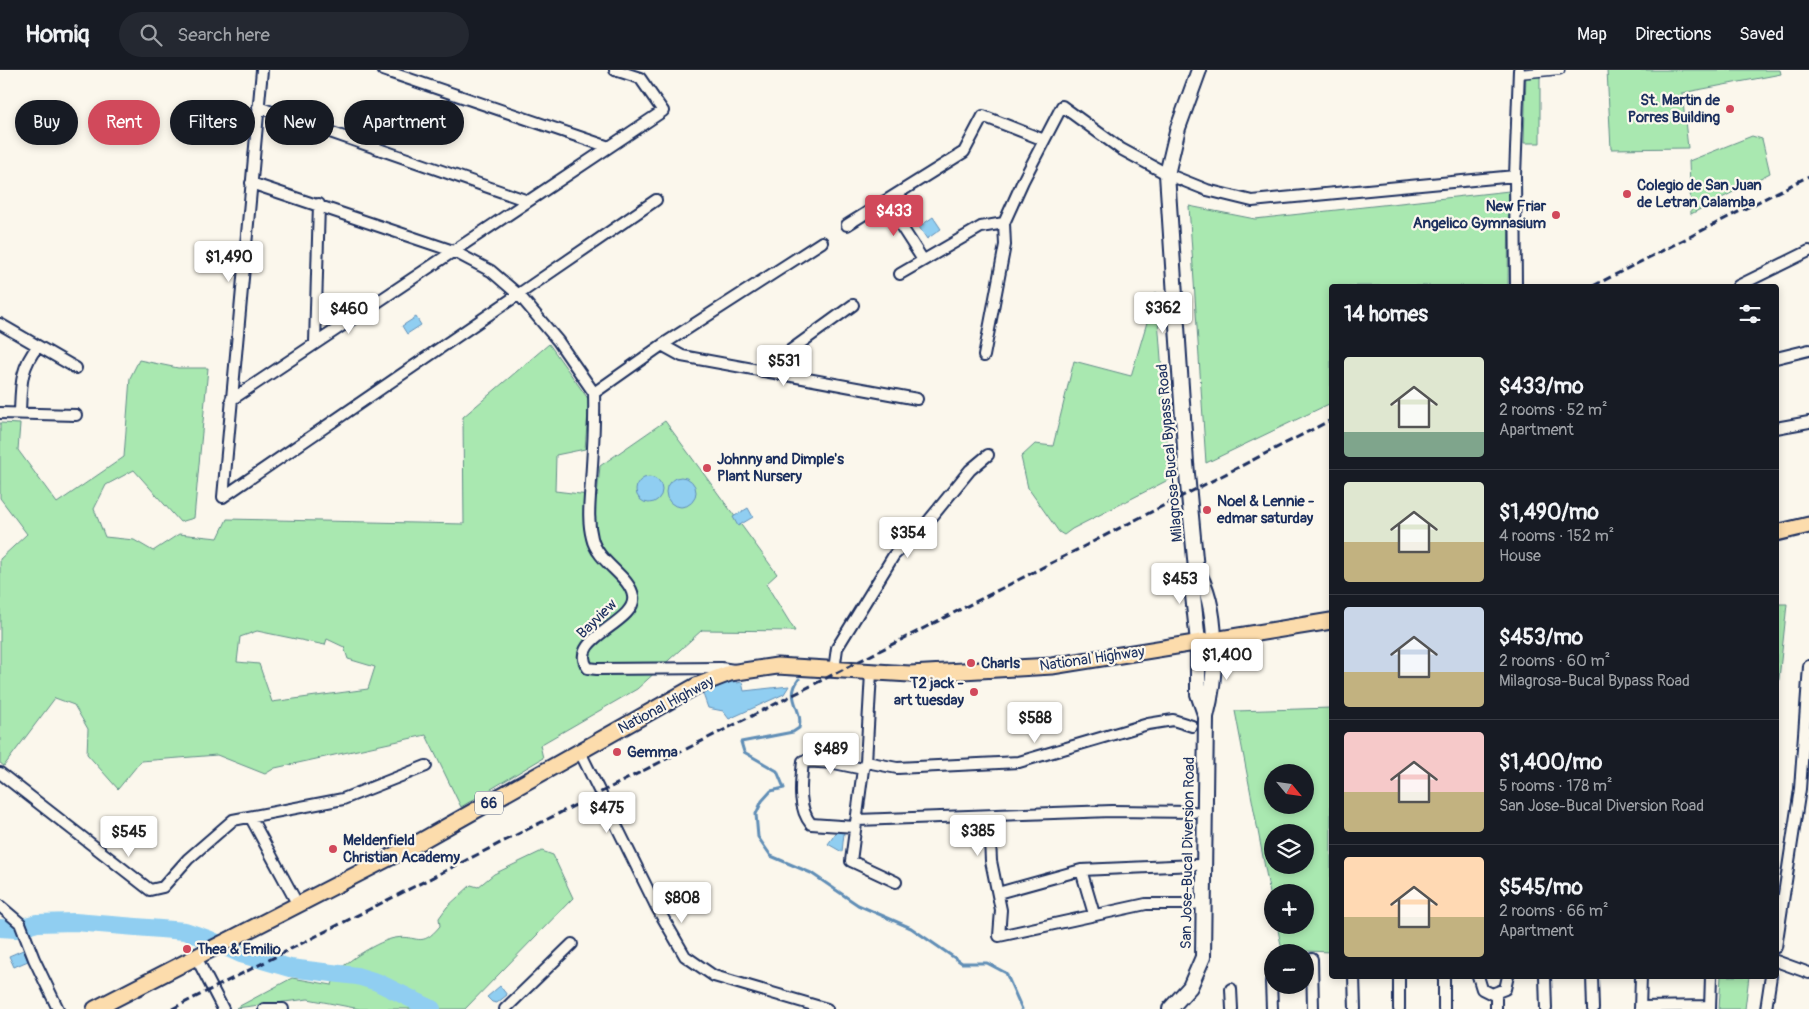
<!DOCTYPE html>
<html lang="en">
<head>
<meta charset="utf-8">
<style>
	:root { --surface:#171b24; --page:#242831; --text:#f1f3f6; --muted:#9ea1a6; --line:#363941; --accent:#d1495b }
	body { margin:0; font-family:Pangolin,sans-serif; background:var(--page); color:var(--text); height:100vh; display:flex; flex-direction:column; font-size:19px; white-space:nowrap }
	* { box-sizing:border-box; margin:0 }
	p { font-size:16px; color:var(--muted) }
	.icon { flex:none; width:28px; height:28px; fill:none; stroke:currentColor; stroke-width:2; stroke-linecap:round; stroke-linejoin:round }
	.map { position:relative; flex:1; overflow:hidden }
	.side { position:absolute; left:1329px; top:214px; width:450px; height:695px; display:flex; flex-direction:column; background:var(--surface); border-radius:5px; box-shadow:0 2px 8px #0003 }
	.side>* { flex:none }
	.guide { position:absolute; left:15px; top:30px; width:475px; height:45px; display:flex; gap:10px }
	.needle { width:32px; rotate:119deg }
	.fabs { position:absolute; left:1264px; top:694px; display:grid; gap:10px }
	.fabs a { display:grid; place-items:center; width:50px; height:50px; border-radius:50%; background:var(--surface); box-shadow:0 2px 8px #0003; font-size:25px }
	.price { position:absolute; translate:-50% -42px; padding:0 11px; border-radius:5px; background:#fff; color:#222; font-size:16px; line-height:32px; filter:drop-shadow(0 1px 2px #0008) }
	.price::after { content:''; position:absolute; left:50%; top:30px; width:15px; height:11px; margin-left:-8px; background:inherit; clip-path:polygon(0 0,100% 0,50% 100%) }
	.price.current { background:var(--accent); color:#fff }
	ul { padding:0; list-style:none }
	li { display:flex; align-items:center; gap:15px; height:125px; padding:0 15px }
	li+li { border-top:1px solid var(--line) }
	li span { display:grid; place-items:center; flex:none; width:140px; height:100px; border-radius:5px; color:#555 }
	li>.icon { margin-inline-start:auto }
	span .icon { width:60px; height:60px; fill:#fffc; stroke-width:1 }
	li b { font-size:21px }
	h2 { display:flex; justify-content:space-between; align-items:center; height:60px; padding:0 15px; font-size:21px }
	.pill { padding:0 18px; border-radius:22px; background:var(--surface); box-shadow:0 2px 8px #0003; font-size:18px; line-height:45px }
	.pill.current { background:var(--accent); color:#fff }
	header { display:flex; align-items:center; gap:30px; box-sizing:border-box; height:70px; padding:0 25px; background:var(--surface); border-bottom:1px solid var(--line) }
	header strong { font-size:24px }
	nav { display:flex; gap:28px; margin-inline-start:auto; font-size:18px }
	.search { width:350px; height:45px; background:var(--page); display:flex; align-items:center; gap:12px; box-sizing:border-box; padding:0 18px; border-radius:28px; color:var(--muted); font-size:19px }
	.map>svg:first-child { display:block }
</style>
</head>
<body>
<header>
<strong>Homiq</strong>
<div class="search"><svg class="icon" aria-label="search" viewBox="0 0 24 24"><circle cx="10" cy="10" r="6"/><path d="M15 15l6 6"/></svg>Search here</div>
<nav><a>Map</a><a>Directions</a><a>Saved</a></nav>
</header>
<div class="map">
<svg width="1809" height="939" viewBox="0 0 1809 939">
	<rect width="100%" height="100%" fill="#fbf7ec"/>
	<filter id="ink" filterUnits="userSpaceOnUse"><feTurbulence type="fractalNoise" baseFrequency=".02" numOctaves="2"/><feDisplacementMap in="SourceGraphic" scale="10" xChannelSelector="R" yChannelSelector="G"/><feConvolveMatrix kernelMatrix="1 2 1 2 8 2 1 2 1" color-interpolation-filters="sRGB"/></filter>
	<g filter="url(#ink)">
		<!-- green -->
		<path fill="#a9e8b0" stroke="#628c87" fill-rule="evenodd" d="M1607,0H1780L1781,4L1682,23L1688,78L1611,79Z
			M1540,4V73H1524L1526,5Z
			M1752,66L1762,69L1770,103L1691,144L1689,91Z
			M1509,121L1508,216H1331V333L1206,393L1189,136L1255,149Z
			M1156,222L1170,409L1072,459L1064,465L1059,462L1028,418L1021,387L1035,374L1053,376L1074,291L1131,306Z
			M549,274L589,330L585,379L556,385L555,421L597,426L600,396L665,351L777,504L766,514L795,561L702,560L637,619L540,675L543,688L461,737L426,665L275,698L265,704L217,685L141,691L118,719L87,684L88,659L74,635L55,628L4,696L0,693V489L27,464L0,428V353L20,354L18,380L57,433L124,387L130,308L139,290L178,298H208L194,448L180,452L134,400L106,415L94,439L105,467L134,470L153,481L179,464L218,468L227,449L464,454L463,347ZM257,561L325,575L327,569L344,577L348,589L375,597L368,619L272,632L259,594L237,592L240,567Z
			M1776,534H1787L1776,637Z
			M1331,638V882L1282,880L1277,855H1305V822H1272V834L1235,641ZM1272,702H1305V735H1272ZM1272,762H1305V795H1272Z
			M542,781L553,785L573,828L465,939H432L419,934L416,939H360L308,929L236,938L292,908L332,915C333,912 334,907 336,904C344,892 380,870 395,868C418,864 420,880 440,856L439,848L447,837L471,815L478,817L494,804Z
			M1721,906H1749L1745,939H1719Z"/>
		<!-- water -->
		<path fill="#90cef1" stroke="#618eb6" d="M933,147L941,159L927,169L919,157Z
			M416,247L421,255L407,264L402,256Z
			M666 422a15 15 0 1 1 30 0a15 15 0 1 1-30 0Z
			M636 420a13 13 0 1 1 26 0a13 13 0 1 1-26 0Z
			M748,438L753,447L738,456L733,447Z
			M735,609L737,613L742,612L744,621L789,616L784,624L729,649L723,641L708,638L703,624Z
			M838,760L844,763L842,782L828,774Z
			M23,880L28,891L14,897L9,886Z
			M500,916L507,925L497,933L492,932L487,927Z"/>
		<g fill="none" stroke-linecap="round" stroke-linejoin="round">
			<!-- stream -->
			<path stroke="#618eb6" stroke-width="3" d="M799,609C784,629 804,639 799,658L793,662L741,672L744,682L777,701L784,718L771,721L762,731L756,744L758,767L771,786L811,803L858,835L911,858L962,893H987L1006,903L1022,939"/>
			<!-- river -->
			<path stroke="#90cef1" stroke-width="18" d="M0,858L16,859L37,853L75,852L185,861L208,869L241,884L290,898L357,906L377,912L432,939"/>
			<!-- pedestrian casing -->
			<g stroke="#1b2f5e" stroke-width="11">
				<path id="pedestrian" d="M1519,4L1560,0"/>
			</g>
			<!-- minor casing -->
			<g stroke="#1b2f5e" stroke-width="14">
				<path id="minor" d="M383,0L609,77
					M258,37L528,131
					M251,113L453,181L491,201L520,226L558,271L594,323
					M885,131L923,190
					M847,155L964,82L983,46L1044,70
					M900,204L981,157L1004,153L1023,111L1062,36L1121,79L1167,104L1207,120L1252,131L1515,106
					M1516,216L1515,106L1519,0
					M1738,216L1809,181
					M0,254L76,298
					M315,273L319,134
					M662,275L682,286L917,329
					M984,286L1005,175L1004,153
					M1776,288L1809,280
					M762,301L853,235
					M594,323C595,352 593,382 591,411C590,430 587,449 592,468C597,492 630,506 633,526C638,553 566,568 588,598L597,599L721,598L734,600
					M594,323L662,275L822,172
					M231,330L663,41L640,8L615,0
					M0,343L76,345
					M20,343C21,316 20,298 38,276
					M1776,358L1809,352
					M223,427L656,130
					M223,427L262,0
					M834,600L837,578L894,485L922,459L970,400L988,385
					M871,603L866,692L863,699L851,791L896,812
					M580,682L656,836L685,886L714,906L827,939
					M866,692L897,698L1019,692L1148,654L1173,650L1192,656
					M0,703L150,820L163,817L188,789L233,750L343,729L426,696
					M989,747L991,791L1001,840L999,866L1146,834H1194
					M251,748L298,835
					M857,750L1112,741L1194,742
					M855,757L811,754C797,737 801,712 803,691L834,693L863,699
					M1081,800L1094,844
					M998,823L1081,800L1195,795
					M0,836L20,853L34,889L58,939
					M1776,877L1800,719L1809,596
					M196,887L223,939
					M1312,889L1313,939
					M1776,891L1809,903
					M1354,906L1355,939
					M1399,906V939
					M1444,906V939
					M1478,906L1482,919L1492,924L1505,919L1508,906
					M1545,906L1546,939
					M1592,906L1593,939
					M1271,911L1272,939
					M1231,919L1232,939
					M1640,937L1710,936
					M264,939H283
					M505,939L572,874
					M1496,939V924
					M1640,939L1641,906
					M1710,939L1711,906
					M1766,939L1771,906"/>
			</g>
			<!-- secondary casing -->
			<g stroke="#1b2f5e" stroke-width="18">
				<path id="secondary" d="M1199,0L1178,58L1167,104L1186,393L1196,499L1192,516L1198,572V624L1206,647
					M1170,939L1190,917L1203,887L1206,647C1217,605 1220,536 1196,499"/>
			</g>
			<!-- primary casing -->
			<g stroke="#1b2f5e" stroke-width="19">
				<path id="primary" d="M1776,463L1809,455
					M95,939L414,775L696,616L730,603L777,596L910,604L1052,596L1331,551"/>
			</g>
			<!-- pedestrian -->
			<use href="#pedestrian" stroke="#fbf7ec" stroke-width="8"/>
			<!-- minor -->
			<use href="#minor" stroke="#fbf7ec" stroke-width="10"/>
			<!-- secondary -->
			<use href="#secondary" stroke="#fbf7ec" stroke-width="14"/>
			<!-- primary -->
			<use href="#primary" stroke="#fcdcac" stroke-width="15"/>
			<!-- rail -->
			<path stroke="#1b2f5e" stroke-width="3" stroke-dasharray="8 4" stroke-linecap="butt" d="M1593,216L1809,106
				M172,939L795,624L1331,350"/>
		</g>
	</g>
	<!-- markers -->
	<g fill="#d1495b" stroke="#fbf7ec" stroke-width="2">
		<circle cx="1730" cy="39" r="5"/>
		<circle cx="1627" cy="124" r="5"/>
		<circle cx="1556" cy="145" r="5"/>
		<circle cx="707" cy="398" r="5"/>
		<circle cx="1207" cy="440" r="5"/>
		<circle cx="971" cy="593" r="5"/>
		<circle cx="974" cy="622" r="5"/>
		<circle cx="617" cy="682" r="5"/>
		<circle cx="333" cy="779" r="5"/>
		<circle cx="187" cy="879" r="5"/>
	</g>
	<g text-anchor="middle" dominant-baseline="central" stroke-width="4.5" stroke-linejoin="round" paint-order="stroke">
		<!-- shield labels -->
		<rect fill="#fbf7ec" stroke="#5e6b89" stroke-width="1" x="475" y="721.5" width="28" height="23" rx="4"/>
		<g font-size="14" font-weight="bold" fill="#1b2f5e">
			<text x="489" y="733">66</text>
		</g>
		<!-- poi labels -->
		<g font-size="15" font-weight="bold" fill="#1b2f5e" stroke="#fbf7ec" text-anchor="start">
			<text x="1720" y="30" text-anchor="end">St. Martin de<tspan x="1720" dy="17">Porres Building</tspan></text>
			<text x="1637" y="115">Colegio de San Juan<tspan x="1637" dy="17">de Letran Calamba</tspan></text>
			<text x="1546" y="136" text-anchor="end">New Friar<tspan x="1546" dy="17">Angelico Gymnasium</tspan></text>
			<text x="717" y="389">Johnny and Dimple's<tspan x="717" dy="17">Plant Nursery</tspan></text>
			<text x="1217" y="431">Noel &amp; Lennie -<tspan x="1217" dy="17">edmar saturday</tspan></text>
			<text x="981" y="593">Charls</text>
			<text x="964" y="613" text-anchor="end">T2 jack -<tspan x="964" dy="17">art tuesday</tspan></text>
			<text x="627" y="682">Gemma</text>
			<text x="343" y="770">Meldenfield<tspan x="343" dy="17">Christian Academy</tspan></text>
			<text x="197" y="879">Thea &amp; Emilio</text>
		</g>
		<!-- street labels -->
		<g font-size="15" fill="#1b2f5e" stroke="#fbf7ec">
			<text transform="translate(1170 383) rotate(-95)">Milagrosa-Bucal Bypass Road</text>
			<text transform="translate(597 549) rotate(-44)">Bayview</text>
			<text transform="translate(1092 589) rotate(-8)">National Highway</text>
			<text transform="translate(666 635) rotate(-28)">National Highway</text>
			<text transform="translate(1188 783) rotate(-89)">San Jose-Bucal Diversion Road</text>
		</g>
	</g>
</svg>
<div class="fabs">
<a><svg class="needle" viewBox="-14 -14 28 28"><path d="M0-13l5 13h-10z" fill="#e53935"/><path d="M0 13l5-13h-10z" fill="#9ea1a6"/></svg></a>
<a><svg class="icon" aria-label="layers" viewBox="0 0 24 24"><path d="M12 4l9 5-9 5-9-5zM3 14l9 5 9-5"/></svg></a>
<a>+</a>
<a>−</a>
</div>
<b class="price current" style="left:894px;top:167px">$433</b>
<b class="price" style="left:229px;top:213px">$1,490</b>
<b class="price" style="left:1163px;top:264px">$362</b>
<b class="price" style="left:349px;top:265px">$460</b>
<b class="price" style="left:784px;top:317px">$531</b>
<b class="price" style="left:908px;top:489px">$354</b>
<b class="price" style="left:1180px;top:535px">$453</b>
<b class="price" style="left:1227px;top:611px">$1,400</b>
<b class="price" style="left:1035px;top:674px">$588</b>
<b class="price" style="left:831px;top:705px">$489</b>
<b class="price" style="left:607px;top:764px">$475</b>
<b class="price" style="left:978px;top:787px">$385</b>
<b class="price" style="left:129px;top:788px">$545</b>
<b class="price" style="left:682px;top:854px">$808</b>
<div class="guide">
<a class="pill">Buy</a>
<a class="pill current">Rent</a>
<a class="pill">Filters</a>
<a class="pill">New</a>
<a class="pill">Apartment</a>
</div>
<section class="side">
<h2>14 homes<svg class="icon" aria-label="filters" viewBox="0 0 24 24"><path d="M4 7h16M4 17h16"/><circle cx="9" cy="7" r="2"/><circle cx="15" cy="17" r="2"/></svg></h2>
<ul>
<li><span style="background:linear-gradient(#dfe7d0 75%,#7fa58c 0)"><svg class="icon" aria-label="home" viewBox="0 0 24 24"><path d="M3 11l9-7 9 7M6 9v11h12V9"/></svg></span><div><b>$433/mo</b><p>2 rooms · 52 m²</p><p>Apartment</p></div></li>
<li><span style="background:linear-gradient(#dfe7d0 60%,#c2b280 0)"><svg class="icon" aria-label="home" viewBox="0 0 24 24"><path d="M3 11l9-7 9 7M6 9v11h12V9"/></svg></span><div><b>$1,490/mo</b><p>4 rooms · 152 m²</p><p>House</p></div></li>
<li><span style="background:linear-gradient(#c9d6e8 65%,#c2b280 0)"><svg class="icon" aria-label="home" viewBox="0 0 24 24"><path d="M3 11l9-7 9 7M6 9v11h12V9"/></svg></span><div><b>$453/mo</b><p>2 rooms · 60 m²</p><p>Milagrosa-Bucal Bypass Road</p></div></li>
<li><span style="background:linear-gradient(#f6c9c9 60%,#c2b280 0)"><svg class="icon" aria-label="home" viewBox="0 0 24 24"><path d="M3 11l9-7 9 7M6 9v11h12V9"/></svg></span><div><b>$1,400/mo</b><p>5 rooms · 178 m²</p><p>San Jose-Bucal Diversion Road</p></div></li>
<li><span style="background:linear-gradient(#ffd9b3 60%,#c2b280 0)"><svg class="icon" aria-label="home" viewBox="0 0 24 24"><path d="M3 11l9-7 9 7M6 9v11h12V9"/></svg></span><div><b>$545/mo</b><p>2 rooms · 66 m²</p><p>Apartment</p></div></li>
</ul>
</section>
</div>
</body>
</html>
